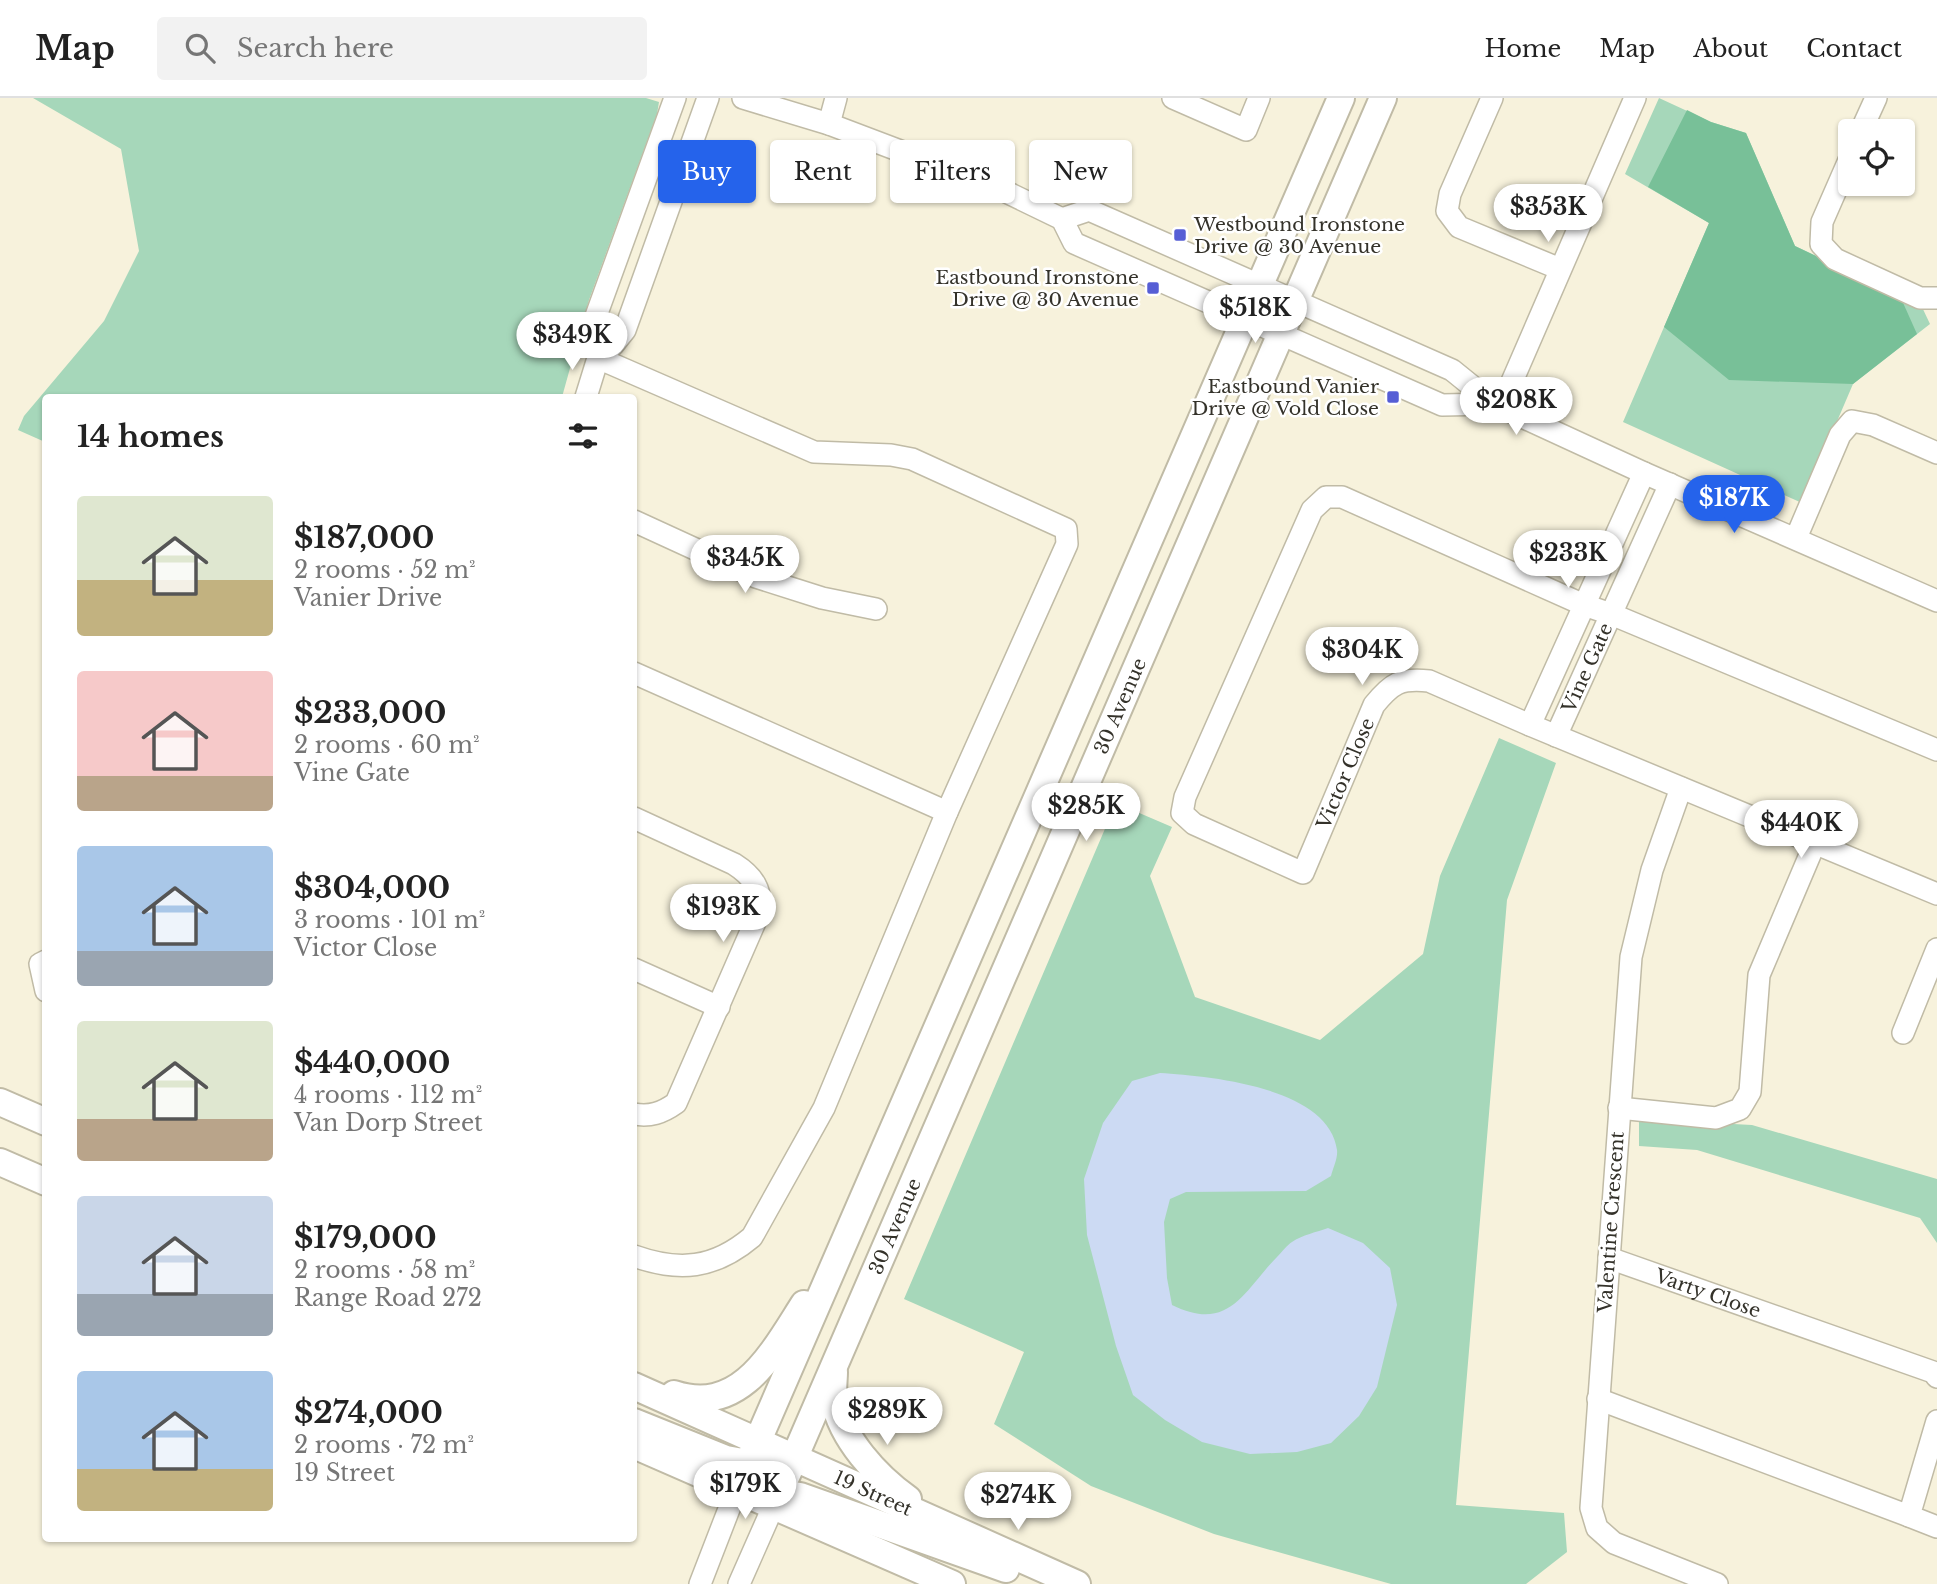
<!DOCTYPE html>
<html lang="en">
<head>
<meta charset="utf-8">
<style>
	:root { --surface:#fff; --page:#f2f2f2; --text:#222; --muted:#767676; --line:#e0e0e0; --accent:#2563eb }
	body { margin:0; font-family:"Libre Baskerville",serif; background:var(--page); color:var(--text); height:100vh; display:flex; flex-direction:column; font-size:26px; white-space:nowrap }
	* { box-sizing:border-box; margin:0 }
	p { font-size:23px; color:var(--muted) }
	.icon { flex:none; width:38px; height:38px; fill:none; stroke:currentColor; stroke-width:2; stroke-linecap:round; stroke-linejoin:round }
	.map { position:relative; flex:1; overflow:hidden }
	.panel { position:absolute; left:42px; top:296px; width:595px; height:1148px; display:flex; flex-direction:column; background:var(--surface); border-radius:7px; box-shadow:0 2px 5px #0004 }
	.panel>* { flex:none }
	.guide { position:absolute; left:658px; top:42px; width:665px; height:63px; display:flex; gap:14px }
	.fabs { position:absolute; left:1838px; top:21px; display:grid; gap:14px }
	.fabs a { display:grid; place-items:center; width:77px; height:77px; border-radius:7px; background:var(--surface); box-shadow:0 2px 5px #0004; font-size:35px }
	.price { position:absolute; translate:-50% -60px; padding:0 16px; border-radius:24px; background:#fff; color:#222; font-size:23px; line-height:46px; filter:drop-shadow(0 2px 4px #0008) }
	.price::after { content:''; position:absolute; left:50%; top:42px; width:21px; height:16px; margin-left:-10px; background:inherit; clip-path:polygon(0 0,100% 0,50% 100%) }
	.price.selected { background:var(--accent); color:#fff }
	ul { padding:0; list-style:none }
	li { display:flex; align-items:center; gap:21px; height:175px; padding:0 35px }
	li span { display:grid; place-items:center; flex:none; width:196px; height:140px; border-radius:7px; color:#555 }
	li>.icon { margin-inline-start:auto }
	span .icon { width:84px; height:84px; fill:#fffc; stroke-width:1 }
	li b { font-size:30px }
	h2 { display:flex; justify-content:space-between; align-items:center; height:84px; padding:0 35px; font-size:30px }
	.pill { padding:0 24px; border-radius:7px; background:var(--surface); box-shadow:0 2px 5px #0004; font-size:24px; line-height:63px }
	.pill.selected { background:var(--accent); color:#fff }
	header { display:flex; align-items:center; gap:42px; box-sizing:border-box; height:98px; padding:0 35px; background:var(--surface); border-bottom:2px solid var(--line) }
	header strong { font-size:33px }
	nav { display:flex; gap:38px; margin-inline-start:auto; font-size:24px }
	.search { width:490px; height:63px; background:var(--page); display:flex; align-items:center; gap:18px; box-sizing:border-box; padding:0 24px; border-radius:7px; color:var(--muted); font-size:26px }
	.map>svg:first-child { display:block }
</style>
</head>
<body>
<header>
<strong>Map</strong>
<div class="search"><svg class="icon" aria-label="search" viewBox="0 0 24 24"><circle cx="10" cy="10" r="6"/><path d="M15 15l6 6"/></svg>Search here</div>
<nav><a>Home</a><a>Map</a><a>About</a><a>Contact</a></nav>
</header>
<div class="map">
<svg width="1937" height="1486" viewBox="0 0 1937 1486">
	<rect width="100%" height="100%" fill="#f7f2dc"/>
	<!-- green -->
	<path fill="#a6d7ba" d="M33,0H646L659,4L657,16L589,202L562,299H46L45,344L18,332L24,318L104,223L139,153L121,51Z
		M1659,0L1711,24L1746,35L1795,148L1921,207L1930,226L1853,286L1802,405L1623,324L1709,125L1625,76Z
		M1499,640L1556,665L1507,802L1456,1407L1564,1415L1567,1454L1526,1486H1391L1214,1436L1091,1388L994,1326L1024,1254L904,1201L1116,705L1172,729L1150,778L1195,899L1320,942L1423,856L1440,778Z
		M1639,1021L1752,1027L1937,1081V1145L1920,1120L1697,1052L1639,1048Z"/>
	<!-- forest -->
	<path fill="#78c098" d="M1687,12L1711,24L1746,35L1795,148L1900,198L1917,236L1853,286L1729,282L1664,229L1709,125L1648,89Z"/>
	<!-- water -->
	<path fill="#ccdaf3" d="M1160,975C1209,978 1329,989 1337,1052C1338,1060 1333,1070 1331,1078L1306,1093L1186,1094L1170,1101L1164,1124L1167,1180L1172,1207C1229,1235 1243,1194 1277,1159C1282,1154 1287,1147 1292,1144C1302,1137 1317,1134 1328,1130L1363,1145L1390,1170L1397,1207L1377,1289L1359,1318L1331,1345L1297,1354L1250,1356L1202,1344L1165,1322L1133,1297L1116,1248L1087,1137L1084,1081L1103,1025L1132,983Z"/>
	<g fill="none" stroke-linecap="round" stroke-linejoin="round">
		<!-- minor casing -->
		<g stroke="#c0bba6" stroke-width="24">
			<g id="minor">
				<path d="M743,0L829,26L998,90L1062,121L1074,145L1442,307L1494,306"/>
				<path d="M1173,0L1246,32L1259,0"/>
				<path d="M1492,0L1450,96L1447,113L1459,129L1560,171"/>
				<path d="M829,26L836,0"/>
				<path d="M1861,33L1876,0"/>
				<path d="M1850,60L1822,124L1821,146L1835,161L1920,200H1937"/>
				<path d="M1062,121L1089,112L1452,272L1494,306L1644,375L1937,503"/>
				<path d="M598,260L814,354L891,357L912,361L1066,431L1067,446L947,714L824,1010L752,1139C714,1171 679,1174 634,1158"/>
				<path d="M598,260L613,247L625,232L708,0"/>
				<path d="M586,299L598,260L592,229L675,0"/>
				<path d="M1501,309L1635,0"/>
				<path d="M634,423L756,479L822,500L876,511"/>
				<path d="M1796,440L1840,337L1852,323L1873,327L1937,355"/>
				<path d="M634,575L947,714"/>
				<path d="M1530,627L1644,375"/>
				<path id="s1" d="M1556,638L1670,386"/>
				<path id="s2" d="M1937,652L1611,516L1584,507L1342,399H1326L1312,412L1185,699L1182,715L1194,726L1303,775L1374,607C1392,585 1400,580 1429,583L1530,627L1937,796"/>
				<path d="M1681,690L1652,772L1631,859L1591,1410L1597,1430L1614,1445L1717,1486"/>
				<path d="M634,720L734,766C753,778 763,792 759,815L676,1005C662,1015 650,1019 634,1016"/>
				<path d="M46,863L40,866L46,893"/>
				<path d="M634,871L719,909"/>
				<path d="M1903,935L1937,851"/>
				<path d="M1619,1010L1716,1020L1740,1011L1750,994L1759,877L1815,745"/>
				<path id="s3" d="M1609,1160L1933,1274L1937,1279"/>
				<path d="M1598,1301L1909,1418"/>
				<path d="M1937,1323L1909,1418L1937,1429"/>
				<path d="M700,1486L736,1393"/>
				<path d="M739,1486L773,1409"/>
			</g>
		</g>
		<!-- major casing -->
		<g stroke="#c0bba6" stroke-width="30">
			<g id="major">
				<path d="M0,1004L46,1024"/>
				<path d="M0,1064L46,1084"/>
				<path d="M834,1274C834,1283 832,1293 834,1302C842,1341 876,1378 908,1401"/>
				<path id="s4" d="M634,1288L1077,1486"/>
				<path d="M674,1296C741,1318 773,1254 804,1206"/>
				<path d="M634,1324L726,1361L764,1368"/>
				<path d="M634,1347L952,1486"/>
				<path d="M763,1392L800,1398L1006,1471"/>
				<path d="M736,1393L1341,0"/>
				<path id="s5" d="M773,1409L1383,0"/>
			</g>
		</g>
		<!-- minor -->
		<use href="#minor" stroke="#fff" stroke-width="21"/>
		<!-- major -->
		<use href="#major" stroke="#fff" stroke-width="26"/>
	</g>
	<!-- markers -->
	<g fill="#565ed5" stroke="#fff" stroke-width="2.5">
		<rect x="1173" y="130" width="14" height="14" rx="3.5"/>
		<rect x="1146" y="183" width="14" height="14" rx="3.5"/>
		<rect x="1386" y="292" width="14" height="14" rx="3.5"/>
	</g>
	<g text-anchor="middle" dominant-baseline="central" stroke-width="5" stroke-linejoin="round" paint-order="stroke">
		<!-- poi labels -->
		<g font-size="19" fill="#34322a" stroke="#fff" text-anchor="end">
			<text x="1194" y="126" text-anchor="start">Westbound Ironstone<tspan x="1194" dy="22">Drive @ 30 Avenue</tspan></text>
			<text x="1139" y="179">Eastbound Ironstone<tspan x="1139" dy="22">Drive @ 30 Avenue</tspan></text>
			<text x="1379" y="288">Eastbound Vanier<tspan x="1379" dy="22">Drive @ Vold Close</tspan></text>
		</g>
		<!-- street labels -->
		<g font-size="19" fill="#34322a" stroke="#fff">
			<text stroke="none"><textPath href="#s1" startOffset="75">Vine Gate</textPath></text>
			<text stroke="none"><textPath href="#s5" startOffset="873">30 Avenue</textPath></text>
			<text stroke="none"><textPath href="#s2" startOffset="1256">Victor Close</textPath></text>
			<text transform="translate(1611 1124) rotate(-86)">Valentine Crescent</text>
			<text stroke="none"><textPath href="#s5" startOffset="306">30 Avenue</textPath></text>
			<text stroke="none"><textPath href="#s3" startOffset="105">Varty Close</textPath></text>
			<text stroke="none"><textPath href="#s4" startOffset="262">19 Street</textPath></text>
		</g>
	</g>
</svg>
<div class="fabs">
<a><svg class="icon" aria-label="locate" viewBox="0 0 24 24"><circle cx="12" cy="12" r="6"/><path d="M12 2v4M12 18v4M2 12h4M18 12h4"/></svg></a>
</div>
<b class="price" style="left:1548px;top:146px">$353K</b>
<b class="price" style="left:1255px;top:247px">$518K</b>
<b class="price" style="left:572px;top:274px">$349K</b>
<b class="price" style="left:1516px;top:339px">$208K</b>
<b class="price selected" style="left:1734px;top:437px">$187K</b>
<b class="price" style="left:1568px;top:492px">$233K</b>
<b class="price" style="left:745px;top:497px">$345K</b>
<b class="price" style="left:1362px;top:589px">$304K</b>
<b class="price" style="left:1086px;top:745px">$285K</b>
<b class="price" style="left:1801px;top:762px">$440K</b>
<b class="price" style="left:723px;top:846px">$193K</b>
<b class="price" style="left:887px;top:1349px">$289K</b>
<b class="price" style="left:745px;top:1423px">$179K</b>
<b class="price" style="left:1018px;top:1434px">$274K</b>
<div class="guide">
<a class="pill selected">Buy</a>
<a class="pill">Rent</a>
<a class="pill">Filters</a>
<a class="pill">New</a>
</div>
<section class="panel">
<h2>14 homes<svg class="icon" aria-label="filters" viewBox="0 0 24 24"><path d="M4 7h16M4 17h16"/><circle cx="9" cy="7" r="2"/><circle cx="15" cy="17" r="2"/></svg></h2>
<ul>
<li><span style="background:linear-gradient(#dfe7d0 60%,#c2b280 0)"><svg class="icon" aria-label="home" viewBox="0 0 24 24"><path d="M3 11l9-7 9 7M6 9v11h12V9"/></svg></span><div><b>$187,000</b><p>2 rooms · 52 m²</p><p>Vanier Drive</p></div></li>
<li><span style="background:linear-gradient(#f6c9c9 75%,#b9a48a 0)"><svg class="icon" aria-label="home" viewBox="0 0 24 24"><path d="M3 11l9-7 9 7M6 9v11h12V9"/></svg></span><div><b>$233,000</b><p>2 rooms · 60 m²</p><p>Vine Gate</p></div></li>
<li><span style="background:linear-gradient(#a9c7e8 75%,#9aa5b1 0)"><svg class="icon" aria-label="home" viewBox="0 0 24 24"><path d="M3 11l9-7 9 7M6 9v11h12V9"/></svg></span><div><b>$304,000</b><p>3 rooms · 101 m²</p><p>Victor Close</p></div></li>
<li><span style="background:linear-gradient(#dfe7d0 70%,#b9a48a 0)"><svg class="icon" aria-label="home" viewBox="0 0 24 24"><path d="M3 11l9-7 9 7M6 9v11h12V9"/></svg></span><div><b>$440,000</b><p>4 rooms · 112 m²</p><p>Van Dorp Street</p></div></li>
<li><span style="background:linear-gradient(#c9d6e8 70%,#9aa5b1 0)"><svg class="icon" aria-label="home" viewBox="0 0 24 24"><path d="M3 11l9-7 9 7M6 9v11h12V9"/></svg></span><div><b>$179,000</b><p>2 rooms · 58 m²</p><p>Range Road 272</p></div></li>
<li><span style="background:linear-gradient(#a9c7e8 70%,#c2b280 0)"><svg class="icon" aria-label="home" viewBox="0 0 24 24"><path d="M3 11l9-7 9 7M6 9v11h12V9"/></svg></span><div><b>$274,000</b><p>2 rooms · 72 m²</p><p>19 Street</p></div></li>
</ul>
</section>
</div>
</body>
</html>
